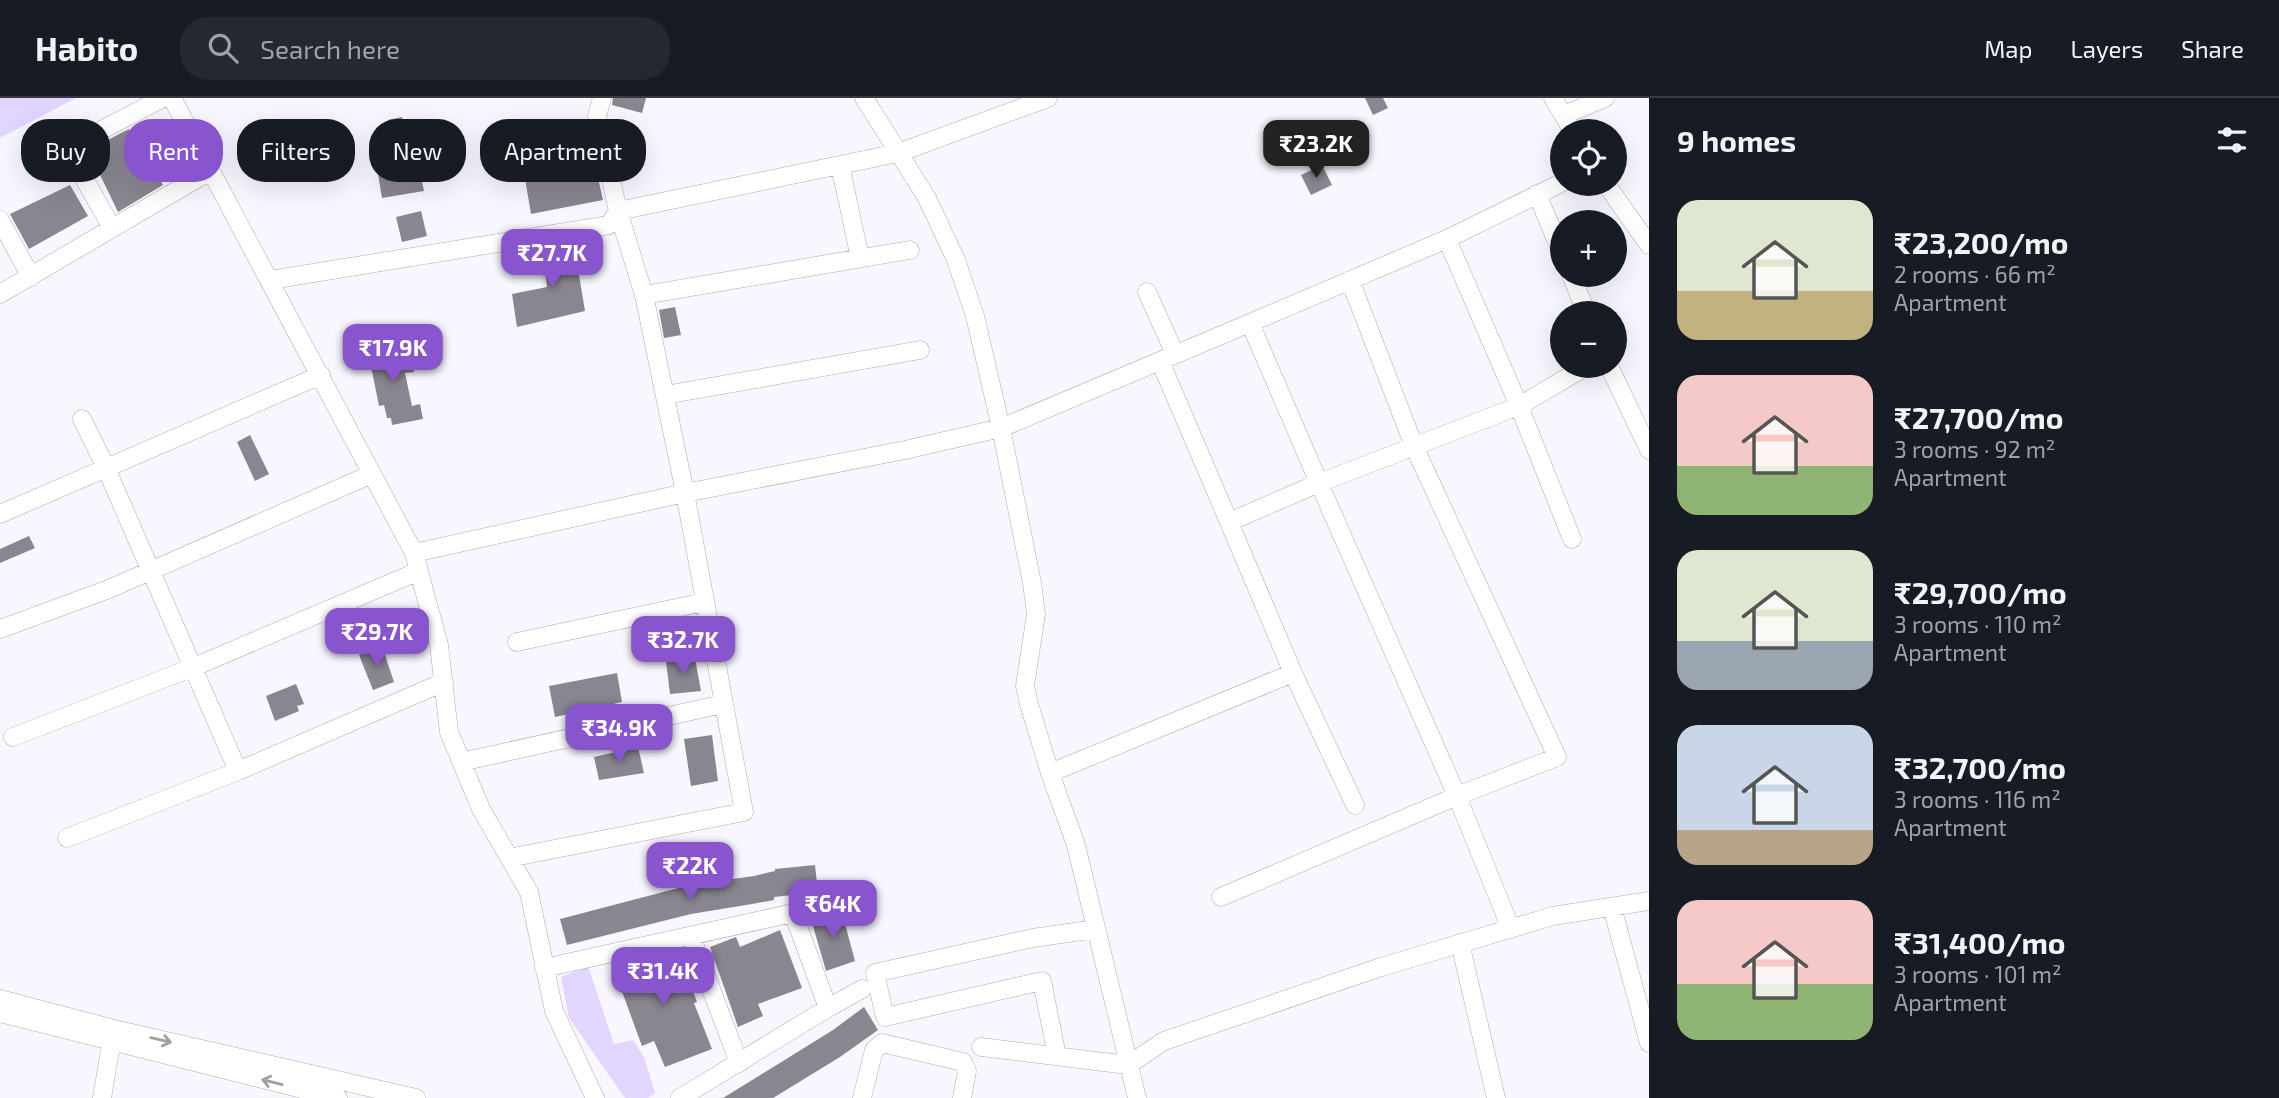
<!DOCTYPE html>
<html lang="en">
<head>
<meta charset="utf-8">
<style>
	:root { --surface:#171b24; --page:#242831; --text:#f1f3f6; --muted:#9ea1a6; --line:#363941; --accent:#8955ce }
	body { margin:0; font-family:"Exo 2",sans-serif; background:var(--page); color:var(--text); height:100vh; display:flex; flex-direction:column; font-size:26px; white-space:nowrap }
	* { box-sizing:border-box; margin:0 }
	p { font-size:23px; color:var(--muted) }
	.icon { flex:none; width:38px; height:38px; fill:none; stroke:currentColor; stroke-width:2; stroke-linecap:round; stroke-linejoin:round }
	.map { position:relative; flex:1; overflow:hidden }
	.drawer { display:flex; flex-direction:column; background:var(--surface); width:630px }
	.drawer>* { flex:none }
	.hud { position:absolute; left:21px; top:21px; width:665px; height:63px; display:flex; gap:14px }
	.tools { position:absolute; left:1550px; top:21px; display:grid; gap:14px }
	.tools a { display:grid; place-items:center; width:77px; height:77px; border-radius:50%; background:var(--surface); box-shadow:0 7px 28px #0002; font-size:35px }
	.price { position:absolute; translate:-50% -60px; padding:0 16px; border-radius:14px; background:var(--accent); color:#fff; font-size:23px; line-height:46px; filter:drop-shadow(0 2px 4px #0008) }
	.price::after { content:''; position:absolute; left:50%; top:42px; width:21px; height:16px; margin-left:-10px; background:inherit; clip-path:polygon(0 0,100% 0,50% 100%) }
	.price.active { background:#222; color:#fff }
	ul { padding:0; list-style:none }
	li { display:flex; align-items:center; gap:21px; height:175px; padding:0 28px }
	li span { display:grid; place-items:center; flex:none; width:196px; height:140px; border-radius:21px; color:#555 }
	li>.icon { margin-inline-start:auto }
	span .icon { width:84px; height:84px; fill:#fffc; stroke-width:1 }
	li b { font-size:30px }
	h2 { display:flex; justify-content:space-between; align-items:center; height:84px; padding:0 28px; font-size:30px }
	.pill { padding:0 24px; border-radius:28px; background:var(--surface); box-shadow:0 7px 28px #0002; font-size:24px; line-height:63px }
	.pill.active { background:var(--accent); color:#fff }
	header { display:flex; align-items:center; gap:42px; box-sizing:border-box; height:98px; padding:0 35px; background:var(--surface); border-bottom:2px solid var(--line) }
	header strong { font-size:33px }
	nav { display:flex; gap:38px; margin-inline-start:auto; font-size:24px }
	.search { width:490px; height:63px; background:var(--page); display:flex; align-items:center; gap:18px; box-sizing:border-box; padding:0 24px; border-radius:28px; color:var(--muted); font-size:26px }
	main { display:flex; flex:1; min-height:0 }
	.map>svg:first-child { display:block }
</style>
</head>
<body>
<header>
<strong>Habito</strong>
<div class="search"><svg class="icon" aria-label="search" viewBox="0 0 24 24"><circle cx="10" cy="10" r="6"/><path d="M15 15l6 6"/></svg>Search here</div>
<nav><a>Map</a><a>Layers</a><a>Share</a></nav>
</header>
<main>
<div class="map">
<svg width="1649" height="1000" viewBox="0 0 1649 1000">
	<rect width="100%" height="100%" fill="#f8f6fe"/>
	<!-- green -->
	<path fill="#e3d6fe" d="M0,0H76L0,40Z
		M588,868L614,946L633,942L644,959L655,995L648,1000H625L569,920L561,879Z"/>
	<!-- building -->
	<path fill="#898690" d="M613,0H646L642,15L612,7Z
		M1365,0H1383L1388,10L1373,17Z
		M402,19L412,64L418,63L424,93L382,100L377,70L397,66L388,22Z
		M129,31L163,87L118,114L88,52Z
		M593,58L603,102L531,116L522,63L540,60L541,66Z
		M1322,67L1332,87L1311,97L1301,77Z
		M70,87L88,118L29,151L10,116Z
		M421,113L427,138L402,144L396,119Z
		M569,145L570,153H575L585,213L517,229L512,196L547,189L542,149Z
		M675,209L681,237L664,240L659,212Z
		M391,243L395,263L411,260L414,274L405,275L412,308L420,306L423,321L392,327L391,320H387L384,307L379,308L367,248Z
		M250,337L269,376L255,383L237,344Z
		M29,438L35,450L0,465V451Z
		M382,548L394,584L373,592L359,557Z
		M695,560L701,593L670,596L666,563Z
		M617,575L622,604L555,619L549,588Z
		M296,586L304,606L297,608L299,613L275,623L266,598Z
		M712,637L718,683L691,688L684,641Z
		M638,649L644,675L599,682L594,659Z
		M815,767L818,795L802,800L801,796L774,799V802L752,806L691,816L567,847L560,821L690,787L754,778L775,773V771Z
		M838,813L844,822L855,863L826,873L811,821Z
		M780,832L802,890L758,906L763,918L738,929L710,849L736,839L740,849Z
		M675,853L690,884L697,904L694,905L712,951L665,969L654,943L642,948L613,869L628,863L640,860L641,863Z
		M864,909L878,932L840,959L773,1000H723L833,932Z"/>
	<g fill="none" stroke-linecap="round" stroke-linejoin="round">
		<!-- minor casing -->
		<g stroke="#adaab4" stroke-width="19">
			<path id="minor" d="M172,0L414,455L439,547L449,634L481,711L529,794L554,913L595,1000
				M864,0L927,100L956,162L975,218L1001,330L1032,485L1036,516L1025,588L1029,606L1050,675L1076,747L1137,1000
				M1048,0L898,55L618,113L644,197L685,395L905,352L1001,330L1250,225
				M1553,0L1573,33
				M1564,17L1605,0
				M840,67L860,160
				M1606,86L1649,147
				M1537,96L1563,158
				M0,122L31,179
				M112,130L67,50L163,0
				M1447,141L1250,225L1319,385L1519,308L1447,141L1563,84
				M1571,177L1587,215
				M270,182L609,127L618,113L597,18L602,0
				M1350,182L1414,348L1557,659L1457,698L1511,831
				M1147,194L1175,256
				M0,196L210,73
				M644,197L910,152
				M1160,263L1229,424L1319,385L1457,698L1221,799
				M1609,268L1649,352
				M665,297L920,252
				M0,416L321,277
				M1229,424L1293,575L1355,707
				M1572,441L1519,308L1587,268
				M414,455L685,395L744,714L509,760
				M0,531L109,491L372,376
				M517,544L704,504
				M13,639L194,569L419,473
				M461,664L723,606
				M238,673L444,584
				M1050,675L1293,575
				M67,740L238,673L106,370L82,321
				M1612,809L1649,945
				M793,815L835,802
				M691,838L739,965
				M1460,845L1496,1000
				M544,870L793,815L828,910L680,1000
				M0,901L114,931L416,1000
				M828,910L862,891
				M0,915L338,1000
				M981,949L1128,967L1164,943L1381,869L1553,818L1649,803
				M1057,958L1042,883L885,919L875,875L1033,840L1096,831
				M102,1000L113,934
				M862,1000L874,952L882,945L963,964L967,973L962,1000"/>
		</g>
		<!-- minor -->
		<use href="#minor" stroke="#fff" stroke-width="18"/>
	</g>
	<!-- one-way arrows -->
	<defs><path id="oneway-shaft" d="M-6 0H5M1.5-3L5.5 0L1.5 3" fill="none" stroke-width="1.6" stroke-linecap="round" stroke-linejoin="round" transform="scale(1.75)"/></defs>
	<g stroke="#a09fa1">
		<use href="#oneway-shaft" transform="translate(161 942) rotate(13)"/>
		<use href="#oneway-shaft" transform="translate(272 984) rotate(-166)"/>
	</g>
</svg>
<div class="tools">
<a><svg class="icon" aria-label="locate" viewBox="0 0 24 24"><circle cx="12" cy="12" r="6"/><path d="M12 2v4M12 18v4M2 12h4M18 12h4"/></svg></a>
<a>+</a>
<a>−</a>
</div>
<b class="price active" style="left:1316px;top:82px">₹23.2K</b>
<b class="price" style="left:552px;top:191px">₹27.7K</b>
<b class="price" style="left:393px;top:286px">₹17.9K</b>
<b class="price" style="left:377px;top:570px">₹29.7K</b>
<b class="price" style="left:683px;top:578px">₹32.7K</b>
<b class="price" style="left:619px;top:666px">₹34.9K</b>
<b class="price" style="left:690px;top:804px">₹22K</b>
<b class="price" style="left:833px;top:842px">₹64K</b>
<b class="price" style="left:663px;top:909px">₹31.4K</b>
<div class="hud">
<a class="pill">Buy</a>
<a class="pill active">Rent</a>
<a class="pill">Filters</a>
<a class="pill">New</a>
<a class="pill">Apartment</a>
</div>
</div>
<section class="drawer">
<h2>9 homes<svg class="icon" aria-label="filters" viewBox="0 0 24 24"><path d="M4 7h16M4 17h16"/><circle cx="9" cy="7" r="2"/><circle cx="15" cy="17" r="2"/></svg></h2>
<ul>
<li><span style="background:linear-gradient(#dfe7d0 65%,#c2b280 0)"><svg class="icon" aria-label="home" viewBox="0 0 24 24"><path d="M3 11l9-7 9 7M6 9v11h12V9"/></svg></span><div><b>₹23,200/mo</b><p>2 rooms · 66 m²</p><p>Apartment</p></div></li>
<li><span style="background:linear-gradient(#f6c9c9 65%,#8fb573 0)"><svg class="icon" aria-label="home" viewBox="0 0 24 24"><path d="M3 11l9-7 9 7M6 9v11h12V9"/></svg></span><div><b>₹27,700/mo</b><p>3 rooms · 92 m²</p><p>Apartment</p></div></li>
<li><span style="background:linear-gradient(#dfe7d0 65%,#9aa5b1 0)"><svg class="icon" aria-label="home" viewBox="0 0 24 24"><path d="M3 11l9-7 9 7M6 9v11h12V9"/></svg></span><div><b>₹29,700/mo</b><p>3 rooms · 110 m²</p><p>Apartment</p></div></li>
<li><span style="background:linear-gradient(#c9d6e8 75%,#b9a48a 0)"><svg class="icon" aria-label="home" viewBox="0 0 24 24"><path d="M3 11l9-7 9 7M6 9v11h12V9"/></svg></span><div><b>₹32,700/mo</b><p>3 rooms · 116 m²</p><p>Apartment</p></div></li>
<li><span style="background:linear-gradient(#f6c9c9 60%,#8fb573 0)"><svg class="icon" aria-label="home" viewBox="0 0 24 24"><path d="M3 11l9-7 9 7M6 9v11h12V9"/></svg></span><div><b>₹31,400/mo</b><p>3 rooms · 101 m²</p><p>Apartment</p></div></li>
</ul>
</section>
</main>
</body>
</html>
